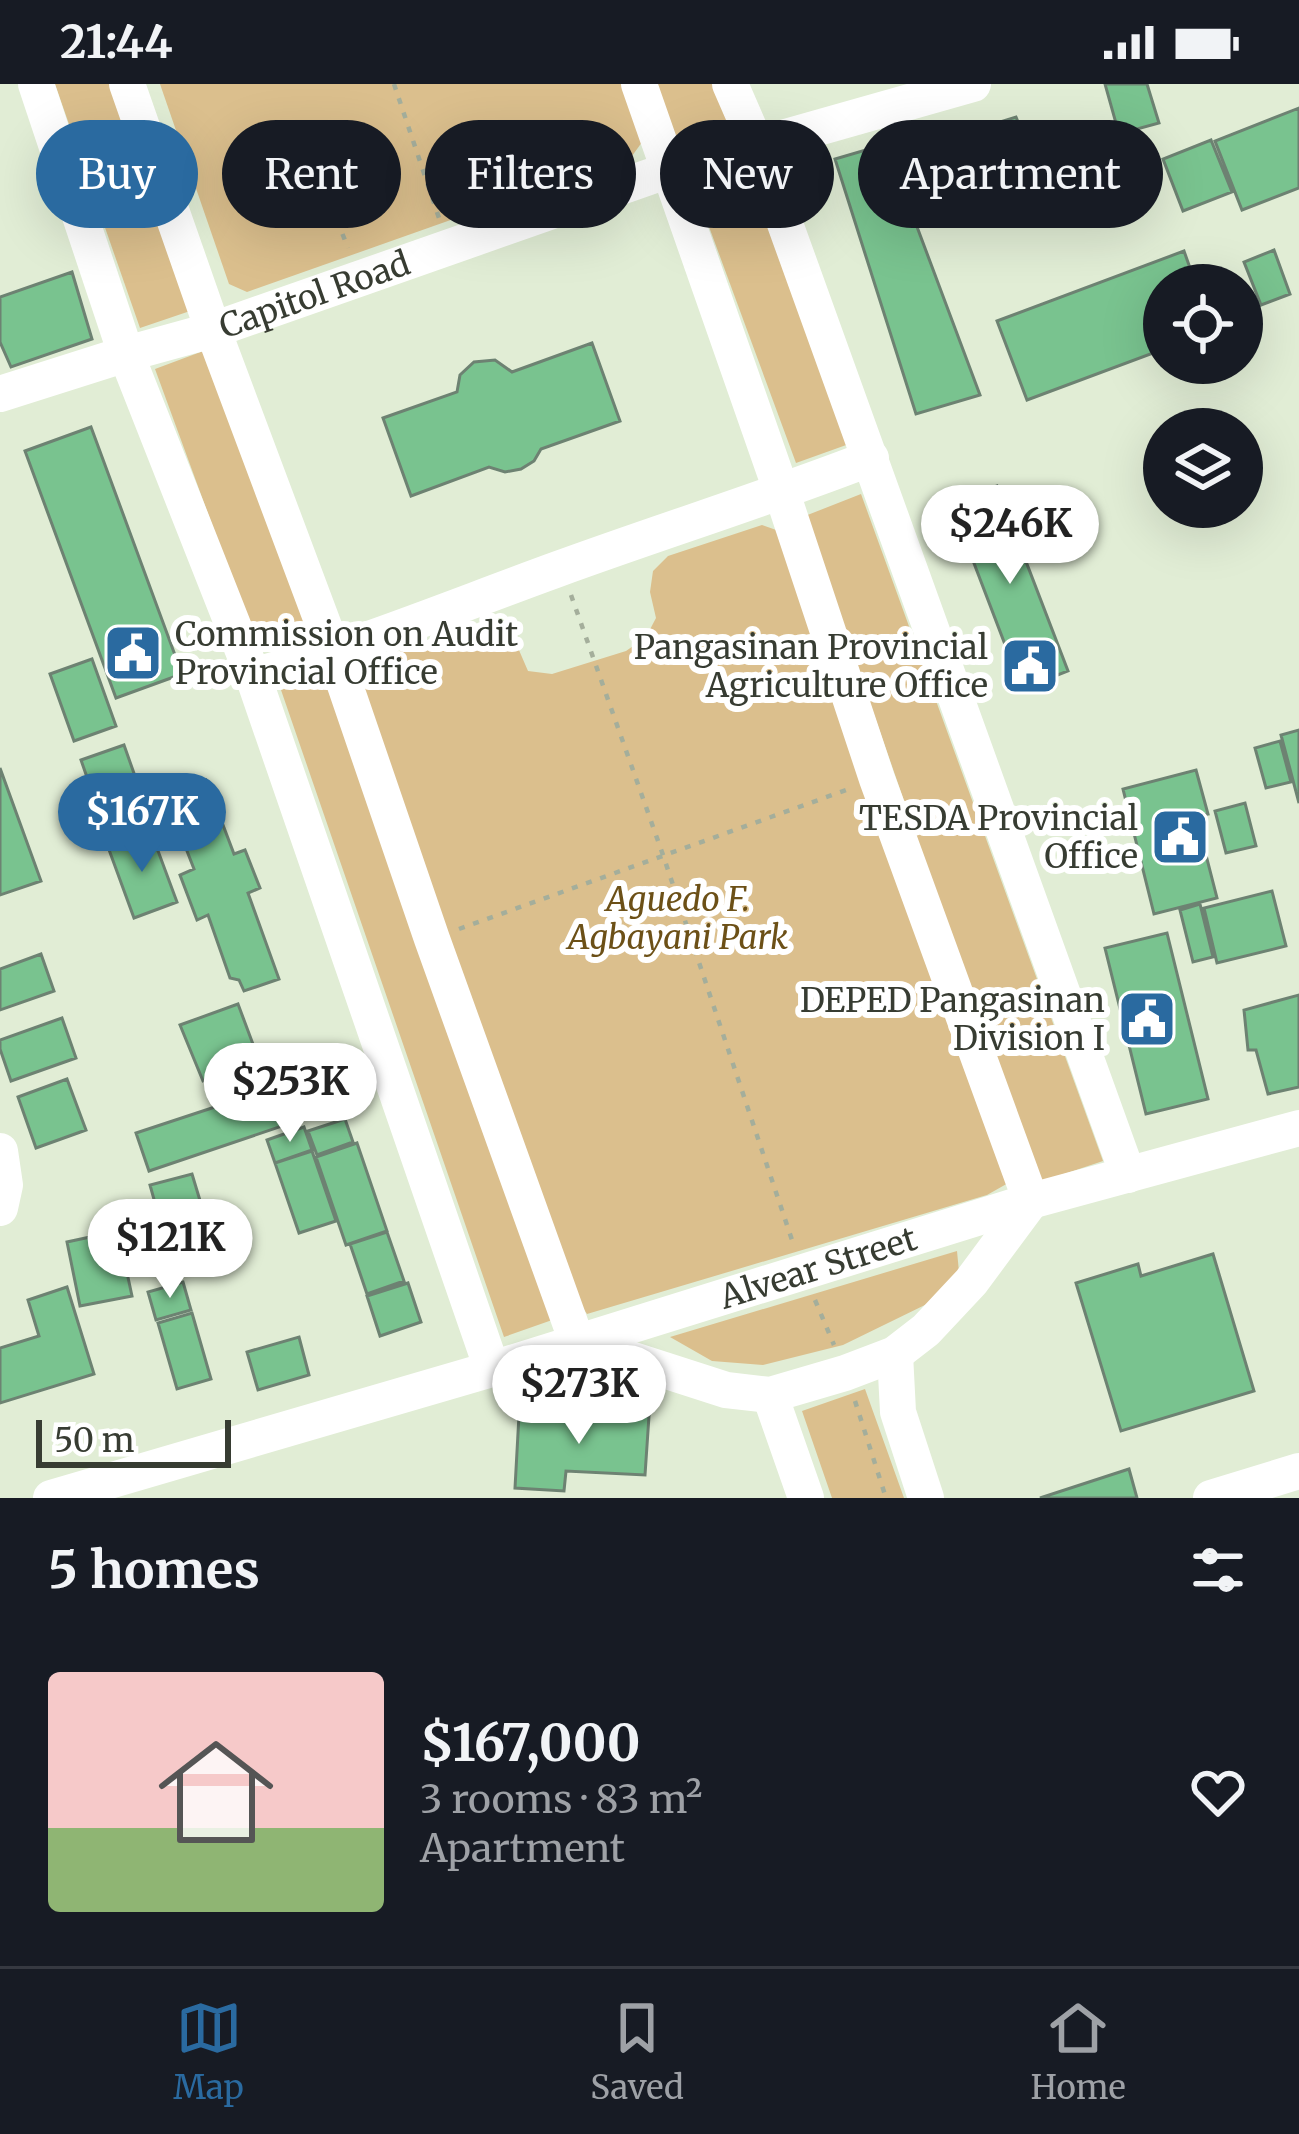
<!DOCTYPE html>
<html lang="en">
<head>
<meta charset="utf-8">
<style>
	:root { --surface:#171b24; --page:#20242c; --text:#f1f3f6; --muted:#9ea1a6; --line:#363941; --accent:#2a6aa0 }
	body { margin:0; font-family:Merriweather,serif; background:var(--page); color:var(--text); height:100vh; display:flex; flex-direction:column; font-size:45px; white-space:nowrap }
	* { box-sizing:border-box; margin:0 }
	p { font-size:39px; color:var(--muted) }
	.icon { flex:none; width:66px; height:66px; fill:none; stroke:currentColor; stroke-width:2; stroke-linecap:round; stroke-linejoin:round }
	.map { position:relative; height:1414px; overflow:hidden }
	.details { display:flex; flex-direction:column; background:var(--surface); flex:1 }
	.details>* { flex:none }
	.hud { position:absolute; left:36px; top:36px; width:1227px; height:108px; display:flex; gap:24px }
	.buttons { position:absolute; left:1143px; top:180px; display:grid; gap:24px }
	.buttons a { display:grid; place-items:center; width:120px; height:120px; border-radius:50%; background:var(--surface); box-shadow:0 12px 48px #0002; font-size:60px }
	.scale { position:absolute; left:36px; bottom:30px; width:195px; box-sizing:border-box; padding-left:12px; border:6px solid #373c32; border-top:0; font-size:33px; line-height:42px; white-space:nowrap; color:#373c32; -webkit-text-stroke:9px #fff; paint-order:stroke }
	.price { position:absolute; translate:-50% -102px; padding:0 27px; border-radius:42px; background:#fff; color:#222; font-size:39px; line-height:78px; filter:drop-shadow(0 3px 6px #0008) }
	.price::after { content:''; position:absolute; left:50%; top:72px; width:36px; height:27px; margin-left:-18px; background:inherit; clip-path:polygon(0 0,100% 0,50% 100%) }
	.price.active { background:var(--accent); color:#fff }
	ul { padding:0; list-style:none }
	li { display:flex; align-items:center; gap:36px; height:300px; padding:0 48px }
	li span { display:grid; place-items:center; flex:none; width:336px; height:240px; border-radius:12px; color:#555 }
	li>.icon { margin-inline-start:auto }
	span .icon { width:144px; height:144px; fill:#fffc; stroke-width:1 }
	li b { font-size:51px }
	h2 { display:flex; justify-content:space-between; align-items:center; height:144px; padding:0 48px; font-size:51px }
	.tag { padding:0 42px; border-radius:54px; background:var(--surface); box-shadow:0 12px 48px #0002; font-size:42px; line-height:108px }
	.tag.active { background:var(--accent); color:#fff }
	.status { display:flex; justify-content:space-between; align-items:center; height:84px; padding:0 60px; background:var(--surface); direction:ltr }
	.status svg { height:33px; fill:currentColor }
	.tabs { display:flex; justify-content:space-around; align-items:center; height:168px; border-top:3px solid var(--line); background:var(--surface); font-size:33px; color:var(--muted) }
	.tabs a { display:grid; justify-items:center; gap:6px }
	.tabs .active { color:var(--accent) }
	.map>svg:first-child { display:block }
</style>
</head>
<body>
<div class="status"><b>21:44</b><svg viewBox="0 0 49 12"><path d="M0 12V9h3v3zM5 12V6h3v6zM10 12V3h3v9zM15 12V0h3v12zM26 1h20v11H26zM47 4h2v5h-2z"/></svg></div>
<div class="map">
<svg width="1299" height="1414" viewBox="0 0 1299 1414">
	<rect width="100%" height="100%" fill="#e1edd5"/>
	<!-- green -->
	<path fill="#dbbf8d" d="M55,0H115L193,226L140,244Z
		M160,0H626L645,54L632,72L247,208L229,200Z
		M655,0H717L731,42L675,61Z
		M747,83L849,360L796,379L694,102Z
		M206,266L308,548L258,566L155,285Z
		M861,410L1103,1077L1037,1099L805,432Z
		M762,441L779,447L1010,1098L987,1111L587,1230L577,1215L362,610L367,588L393,569L478,543L512,550L528,587L552,590L626,567L646,553L656,534L650,508L653,487L668,472Z
		M332,589L555,1235L504,1253L281,606Z
		M957,1167L959,1188L929,1219L843,1261L763,1281L712,1277L670,1253Z
		M865,1305L904,1414H832L802,1327Z"/>
	<!-- building -->
	<path fill="#79c38f" stroke="#6d8272" stroke-width="3" d="M1105,0H1147L1159,39L1119,50Z
		M1299,24V104L1242,126L1215,57Z
		M1016,33L1040,91L983,111L958,51Z
		M1211,56L1232,108L1183,127L1163,75Z
		M886,60L980,311L916,330L835,75Z
		M1274,166L1290,210L1261,221L1244,178Z
		M1184,167L1196,201H1164V265L1027,316L997,237Z
		M72,188L92,255L11,283L0,258V213Z
		M592,259L620,337L541,365L534,377L521,385L505,388L489,383L411,412L383,334L457,308L460,291L474,278L495,276L512,288Z
		M91,343L182,590L116,614L25,367Z
		M997,402L1068,587L1022,605L951,419Z
		M92,575L116,642L74,657L50,590Z
		M1299,646V719L1281,651Z
		M1280,657L1291,698L1266,704L1255,664Z
		M124,661L148,729L105,745L81,676Z
		M0,684L41,797L0,811Z
		M1196,686L1208,730L1196,732L1217,814L1154,830L1123,705Z
		M206,696L234,770L245,766L260,804L248,809L279,895L244,907L239,896L230,894L208,831L197,836L180,791L194,785L166,713Z
		M1245,719L1256,762L1226,769L1215,727Z
		M151,748L177,818L134,834L108,763Z
		M1272,807L1286,862L1217,879L1204,824Z
		M1200,820L1213,873L1193,878L1180,826Z
		M1167,849L1208,1015L1146,1030L1105,864Z
		M41,870L54,907L0,926V885Z
		M1299,911V1003L1268,1010L1256,966H1248L1244,926Z
		M238,920L260,979L203,997L180,941Z
		M62,934L76,974L11,997L0,965V956Z
		M336,987L347,1020L149,1087L136,1049L221,1021L222,1025Z
		M67,995L86,1046L36,1064L18,1013Z
		M345,1035L353,1058L317,1071L308,1047Z
		M304,1043L312,1066L275,1079L267,1056Z
		M357,1059L387,1147L346,1161L316,1073Z
		M312,1067L336,1137L299,1149L275,1079Z
		M192,1090L208,1143L165,1155L150,1101Z
		M118,1147L132,1212L80,1222L67,1158Z
		M387,1148L404,1197L367,1210L350,1160Z
		M1213,1170L1254,1307L1121,1347L1076,1199L1138,1180L1141,1192Z
		M183,1198L191,1226L156,1236L148,1208Z
		M408,1199L421,1238L380,1252L367,1212Z
		M67,1203L94,1290L0,1319V1264L39,1252L28,1216Z
		M192,1229L211,1295L177,1305L158,1239Z
		M299,1253L309,1291L258,1306L247,1268Z
		M554,1327L649,1332L645,1391L566,1387L564,1407L515,1404L519,1331L554,1333Z
		M1129,1385L1137,1414H1040Z"/>
	<g fill="none" stroke-linecap="round" stroke-linejoin="round">
		<!-- path -->
		<path stroke="#a4ae9b" stroke-width="4.5" stroke-dasharray="6 9" stroke-linecap="butt" d="M394,0L440,137
			M337,136L348,164
			M571,511L663,771L793,1159
			M459,845L849,705
			M815,1216L834,1261
			M855,1317L886,1414"/>
		<!-- minor -->
		<g stroke="#fff" stroke-width="36">
			<path d="M36,0L126,270L253,592L492,1285"/>
			<path d="M127,0L213,246L334,569L432,855L577,1258L726,1306L770,1311L845,1289L895,1270L926,1246L971,1198L1031,1117"/>
			<path d="M639,0L782,409L877,695L1031,1117"/>
			<path d="M730,0L757,62L1128,1091"/>
			<path id="s1" d="M0,310L126,270L213,246L669,86L973,0"/>
			<path d="M253,592C357,563 456,522 558,485C662,447 768,414 871,374"/>
			<path d="M0,1067L5,1101L0,1124"/>
			<path d="M895,1270L898,1328L926,1414"/>
			<path d="M770,1311L806,1414"/>
			<path id="s2" d="M51,1414L492,1285L1031,1117L1299,1044"/>
			<path d="M1211,1414L1299,1387"/>
		</g>
	</g>
	<!-- icons -->
	<defs>
		<g id="civic-square" transform="scale(3)"><rect x="-9" y="-9" width="18" height="18" rx="4" fill="#2a6aa0" stroke="#fff"/><path d="M-.6-6.5H3V-4.5H.6V-3L4-1V1h2V6H-6V1h2V-1L-.6-3ZM-1.2 2.5V6h2.4V2.5Z" fill="#fff"/></g>
	</defs>
	<g fill-rule="evenodd">
		<use href="#civic-square" x="133" y="569"/>
		<use href="#civic-square" x="1030" y="582"/>
		<use href="#civic-square" x="1180" y="753"/>
		<use href="#civic-square" x="1147" y="935"/>
	</g>
	<g text-anchor="middle" dominant-baseline="central" stroke-width="12" stroke-linejoin="round" paint-order="stroke">
		<!-- street labels -->
		<g font-size="33" fill="#373c32" stroke="#fff">
			<text stroke="none"><textPath href="#s1" startOffset="330">Capitol Road</textPath></text>
			<text stroke="none"><textPath href="#s2" startOffset="801">Alvear Street</textPath></text>
		</g>
		<!-- poi labels -->
		<g font-size="33" fill="#373c32" stroke="#fff" text-anchor="end">
			<text x="175" y="550" text-anchor="start">Commission on Audit<tspan x="175" dy="38">Provincial Office</tspan></text>
			<text x="988" y="563">Pangasinan Provincial<tspan x="988" dy="38">Agriculture Office</tspan></text>
			<text x="1138" y="734">TESDA Provincial<tspan x="1138" dy="38">Office</tspan></text>
			<text x="1105" y="916">DEPED Pangasinan<tspan x="1105" dy="38">Division I</tspan></text>
		</g>
		<!-- park labels -->
		<g font-size="33" font-style="italic" fill="#6c5017" stroke="#fff">
			<text x="678" y="815">Aguedo F.<tspan x="678" dy="38">Agbayani Park</tspan></text>
		</g>
	</g>
</svg>
<div class="buttons">
<a><svg class="icon" aria-label="locate" viewBox="0 0 24 24"><circle cx="12" cy="12" r="6"/><path d="M12 2v4M12 18v4M2 12h4M18 12h4"/></svg></a>
<a><svg class="icon" aria-label="layers" viewBox="0 0 24 24"><path d="M12 4l9 5-9 5-9-5zM3 14l9 5 9-5"/></svg></a>
</div>
<div class="scale">50 m</div>
<b class="price" style="left:1010px;top:503px">$246K</b>
<b class="price active" style="left:142px;top:791px">$167K</b>
<b class="price" style="left:290px;top:1061px">$253K</b>
<b class="price" style="left:170px;top:1217px">$121K</b>
<b class="price" style="left:579px;top:1363px">$273K</b>
<div class="hud">
<a class="tag active">Buy</a>
<a class="tag">Rent</a>
<a class="tag">Filters</a>
<a class="tag">New</a>
<a class="tag">Apartment</a>
</div>
</div>
<section class="details">
<h2>5 homes<svg class="icon" aria-label="filters" viewBox="0 0 24 24"><path d="M4 7h16M4 17h16"/><circle cx="9" cy="7" r="2"/><circle cx="15" cy="17" r="2"/></svg></h2>
<ul>
<li><span style="background:linear-gradient(#f6c9c9 65%,#8fb573 0)"><svg class="icon" aria-label="home" viewBox="0 0 24 24"><path d="M3 11l9-7 9 7M6 9v11h12V9"/></svg></span><div><b>$167,000</b><p>3 rooms · 83 m²</p><p>Apartment</p></div><svg class="icon" aria-label="heart" viewBox="0 0 24 24"><path d="M12 20l-8-8c-3-5 5-10 8-4 3-6 11-1 8 4z"/></svg></li>
</ul>
</section>
<nav class="tabs">
<a class="active"><svg class="icon" aria-label="map" viewBox="0 0 24 24"><path d="M3 6l6-2 6 2 6-2v14l-6 2-6-2-6 2zM9 4v14M15 6v14"/></svg>Map</a>
<a><svg class="icon" aria-label="saved" viewBox="0 0 24 24"><path d="M7 4h10v16l-5-4-5 4z"/></svg>Saved</a>
<a><svg class="icon" aria-label="home" viewBox="0 0 24 24"><path d="M3 11l9-7 9 7M6 9v11h12V9"/></svg>Home</a>
</nav>
</body>
</html>
